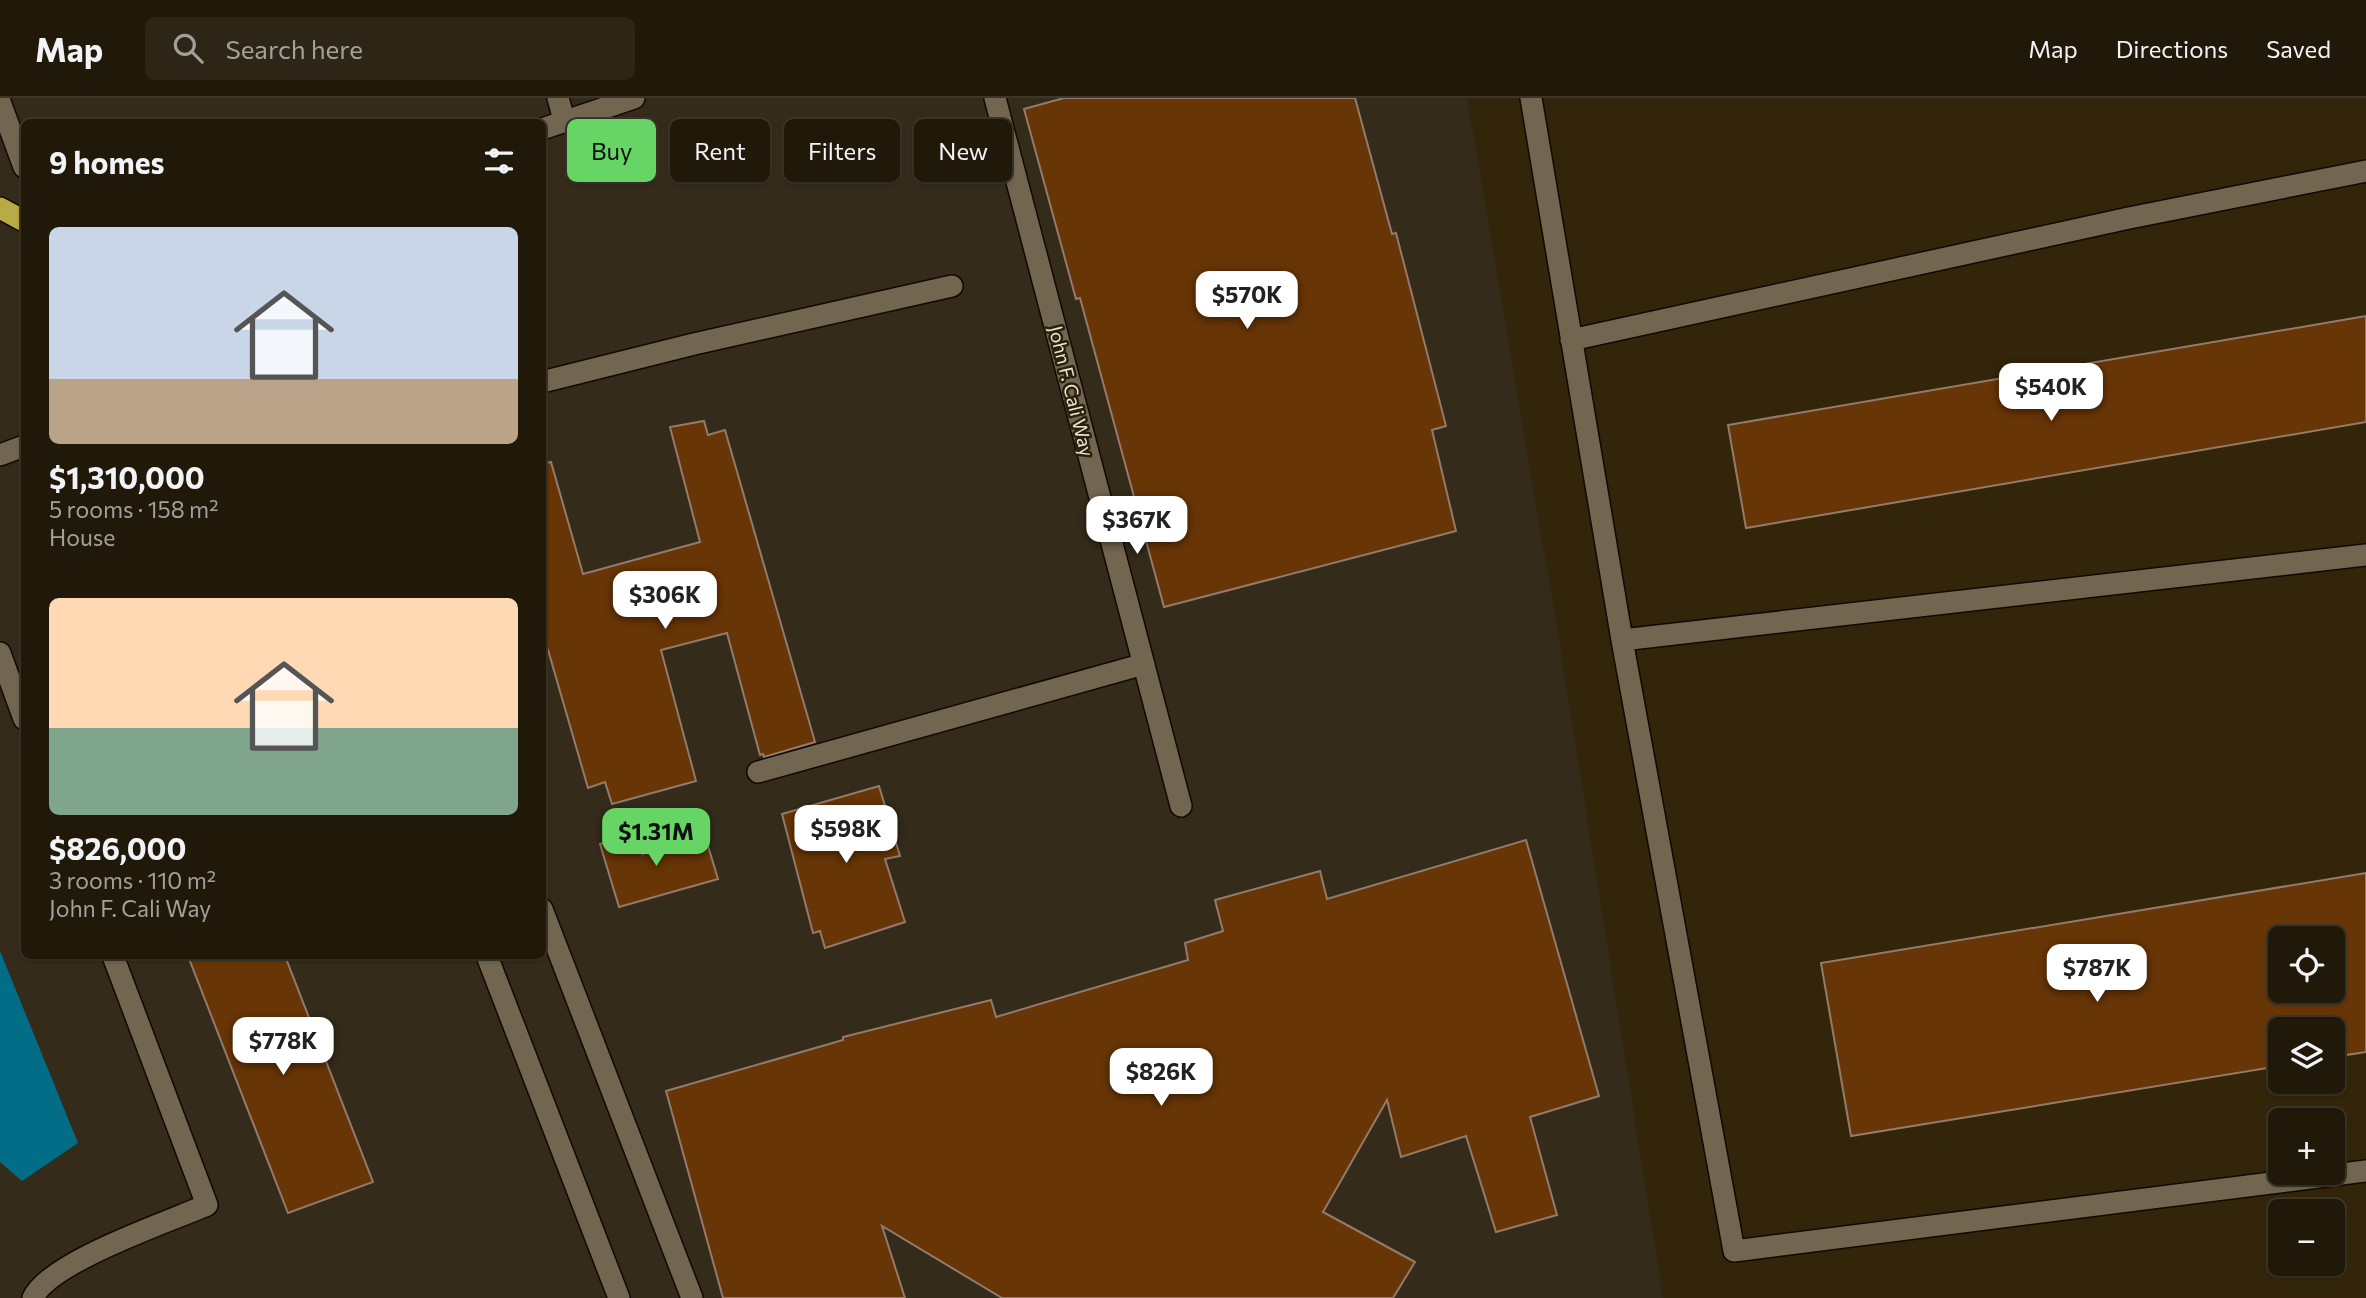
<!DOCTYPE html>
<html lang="en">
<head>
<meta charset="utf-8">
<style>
	:root { --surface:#201808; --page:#2d2516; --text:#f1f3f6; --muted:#a2a09c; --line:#3d3729; --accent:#67d466 }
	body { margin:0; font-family:Commissioner,sans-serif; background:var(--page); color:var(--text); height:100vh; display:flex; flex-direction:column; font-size:26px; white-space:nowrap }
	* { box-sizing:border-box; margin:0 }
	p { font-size:23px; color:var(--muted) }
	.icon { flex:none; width:38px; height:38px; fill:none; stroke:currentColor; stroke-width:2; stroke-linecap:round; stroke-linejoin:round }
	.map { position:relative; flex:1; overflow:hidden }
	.details { position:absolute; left:21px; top:21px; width:525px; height:840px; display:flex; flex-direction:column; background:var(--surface); border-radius:10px; box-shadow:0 2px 5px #0004,0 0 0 2px var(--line) }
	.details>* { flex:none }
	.banner { position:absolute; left:567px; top:21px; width:665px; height:63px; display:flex; gap:14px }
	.tools { position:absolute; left:2268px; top:828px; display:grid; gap:14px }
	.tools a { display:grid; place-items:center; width:77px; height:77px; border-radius:10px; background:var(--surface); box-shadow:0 2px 5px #0004,0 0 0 2px var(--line); font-size:35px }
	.price { position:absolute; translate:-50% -60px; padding:0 16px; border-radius:14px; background:#fff; color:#222; font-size:23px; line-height:46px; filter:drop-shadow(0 2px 4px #0008) }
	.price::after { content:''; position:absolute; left:50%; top:42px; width:21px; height:16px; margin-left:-10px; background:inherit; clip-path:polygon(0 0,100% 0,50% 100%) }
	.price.current { background:var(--accent); color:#111 }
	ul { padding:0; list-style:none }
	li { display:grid; align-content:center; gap:14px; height:371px; padding:0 28px }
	li span { display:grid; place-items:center; height:217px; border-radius:10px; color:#555 }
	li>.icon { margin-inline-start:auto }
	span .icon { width:126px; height:126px; fill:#fffc; stroke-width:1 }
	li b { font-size:30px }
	h2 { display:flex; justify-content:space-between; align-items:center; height:84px; padding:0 28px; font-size:30px }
	.pill { padding:0 24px; border-radius:10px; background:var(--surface); box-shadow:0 2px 5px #0004,0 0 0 2px var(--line); font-size:24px; line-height:63px }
	.pill.current { background:var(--accent); color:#111 }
	header { display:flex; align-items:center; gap:42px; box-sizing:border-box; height:98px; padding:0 35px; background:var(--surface); border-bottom:2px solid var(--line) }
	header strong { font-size:33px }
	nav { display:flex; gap:38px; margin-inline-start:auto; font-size:24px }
	.search { width:490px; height:63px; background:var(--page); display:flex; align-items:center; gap:18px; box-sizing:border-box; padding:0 24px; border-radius:10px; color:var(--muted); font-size:26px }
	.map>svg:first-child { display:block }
</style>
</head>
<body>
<header>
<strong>Map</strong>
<div class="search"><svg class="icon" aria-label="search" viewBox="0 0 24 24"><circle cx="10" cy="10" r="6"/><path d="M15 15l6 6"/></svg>Search here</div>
<nav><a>Map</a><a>Directions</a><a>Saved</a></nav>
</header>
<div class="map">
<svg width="2366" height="1200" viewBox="0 0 2366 1200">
	<rect width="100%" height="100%" fill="#2a200b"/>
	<!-- commercial -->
	<path fill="#342b1b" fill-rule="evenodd" d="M0,0H2366V1200H0ZM24,24H542V858H24ZM2280,840H2333V892H2280ZM2280,931H2333V984H2280ZM2280,1022H2333V1074H2280ZM2280,1113H2333V1166H2280Z"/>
	<!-- built -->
	<path fill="#332509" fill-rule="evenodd" d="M1467,0H2366V1200H1663L1558,536ZM2280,840H2333V892H2280ZM2280,931H2333V984H2280ZM2280,1022H2333V1074H2280ZM2280,1113H2333V1166H2280Z"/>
	<!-- water -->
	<path fill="#016d86" d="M0,853L78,1045L22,1083L0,1064Z"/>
	<!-- building -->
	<path fill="#683506" stroke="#927b6c" stroke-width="2" fill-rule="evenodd" d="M1064,0H1355L1392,136L1396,135L1446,328L1432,332L1456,433L1164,509L1080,200L1076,201L1024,11Z
		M2366,218V324L1746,430L1728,327Z
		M704,323L708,337L725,332L815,644L764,659L763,656L760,657L727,535L661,552L696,683L612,706L605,684L588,690L542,531V366L551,364L583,476L700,444L670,329Z
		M879,688L900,758L885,761L905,824L825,850L820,833L813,835L782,716Z
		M635,736L642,756L705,738L718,781L619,809L600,746Z
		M1526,742L1599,998L1530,1019L1557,1117L1496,1134L1466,1038L1401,1059L1387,1002L1323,1114L1415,1164L1393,1200H1002L882,1128L905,1200H723L666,993L843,942V939L991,902L996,919L1188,862L1185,845L1223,833L1215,802L1320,773L1327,801Z
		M2366,775V954L2333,959V931H2280V968L1851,1038L1821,865ZM2280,840H2333V892H2280Z
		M188,858H285L373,1084L288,1115Z"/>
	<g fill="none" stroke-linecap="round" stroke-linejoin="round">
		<!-- minor casing -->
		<g stroke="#120900" stroke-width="24">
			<path id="minor" d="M558,0L564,22
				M995,0L1181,708
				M1531,0L1622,542
				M0,4L24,69
				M542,31L634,0
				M1571,242L2129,120L2366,73
				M542,284L694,246L952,188
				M0,357L24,348
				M2366,457L1622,542L1734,1153L2366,1073
				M0,555L24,621
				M758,674L1144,566
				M542,811L692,1200
				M487,858L619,1200
				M33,1200C49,1164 168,1124 207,1107L113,858"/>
		</g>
		<!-- highway casing -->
		<g stroke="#120900" stroke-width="24">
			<path id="highway" d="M0,110L24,123"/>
		</g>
		<!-- minor -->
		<use href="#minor" stroke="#726650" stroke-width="21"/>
		<!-- highway -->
		<use href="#highway" stroke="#b7ab46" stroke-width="21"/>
	</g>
	<g text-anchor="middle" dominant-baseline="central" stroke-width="5" stroke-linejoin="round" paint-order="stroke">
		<!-- street labels -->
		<g font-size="19" fill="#ebe4d7" stroke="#2a200b">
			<text transform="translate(1072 293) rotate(76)">John F. Cali Way</text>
		</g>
	</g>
</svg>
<div class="tools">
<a><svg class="icon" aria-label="locate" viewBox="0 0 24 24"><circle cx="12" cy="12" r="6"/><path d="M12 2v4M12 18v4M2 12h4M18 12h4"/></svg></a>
<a><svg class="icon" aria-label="layers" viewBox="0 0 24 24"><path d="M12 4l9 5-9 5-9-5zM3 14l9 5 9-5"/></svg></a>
<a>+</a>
<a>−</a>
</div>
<b class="price" style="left:1247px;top:233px">$570K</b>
<b class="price" style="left:2051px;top:325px">$540K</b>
<b class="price" style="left:1137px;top:458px">$367K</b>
<b class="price" style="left:665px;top:533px">$306K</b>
<b class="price" style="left:846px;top:767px">$598K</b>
<b class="price current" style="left:656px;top:770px">$1.31M</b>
<b class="price" style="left:2097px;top:906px">$787K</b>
<b class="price" style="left:283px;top:979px">$778K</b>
<b class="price" style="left:1161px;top:1010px">$826K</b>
<div class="banner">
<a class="pill current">Buy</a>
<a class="pill">Rent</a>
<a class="pill">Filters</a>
<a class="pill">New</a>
</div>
<section class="details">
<h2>9 homes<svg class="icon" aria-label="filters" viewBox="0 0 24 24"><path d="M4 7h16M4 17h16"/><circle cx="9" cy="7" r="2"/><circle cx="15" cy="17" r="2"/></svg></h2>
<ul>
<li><span style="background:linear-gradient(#c9d6e8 70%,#b9a48a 0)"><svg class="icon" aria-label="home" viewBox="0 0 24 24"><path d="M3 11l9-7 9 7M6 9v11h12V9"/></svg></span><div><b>$1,310,000</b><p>5 rooms · 158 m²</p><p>House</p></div></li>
<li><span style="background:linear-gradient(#ffd9b3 60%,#7fa58c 0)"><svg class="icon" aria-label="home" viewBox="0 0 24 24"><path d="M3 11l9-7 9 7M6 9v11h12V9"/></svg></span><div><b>$826,000</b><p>3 rooms · 110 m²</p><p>John F. Cali Way</p></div></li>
</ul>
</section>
</div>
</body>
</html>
